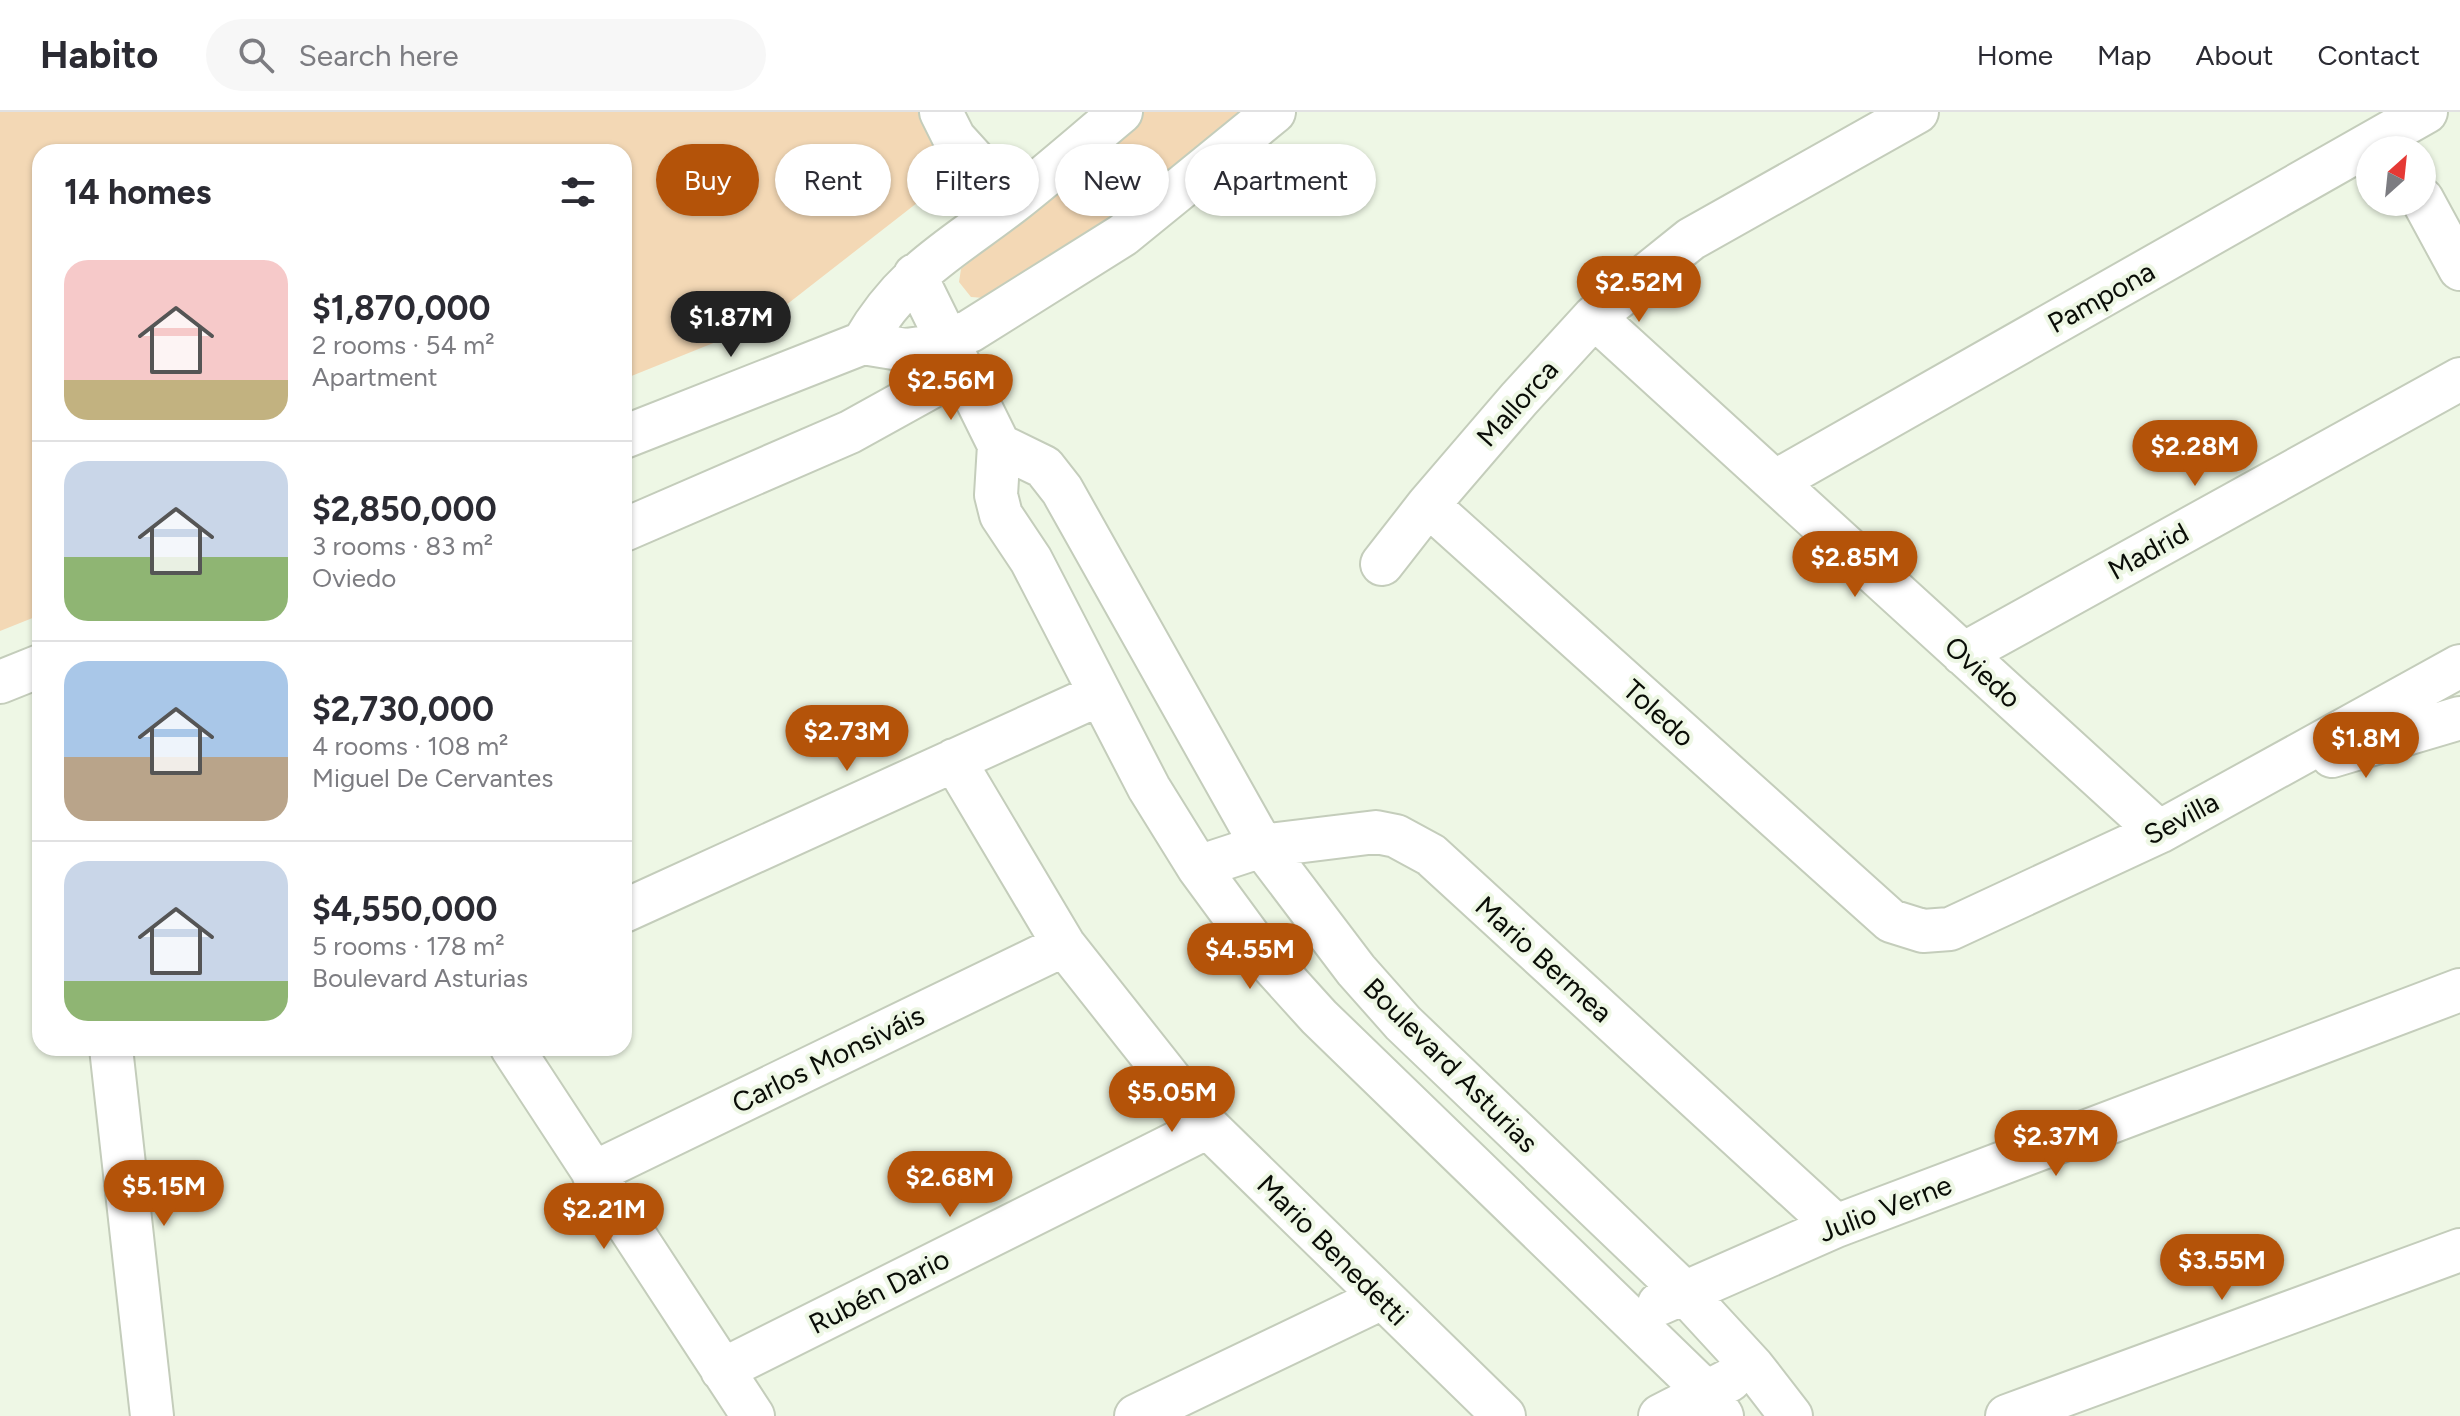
<!DOCTYPE html>
<html lang="en">
<head>
<meta charset="utf-8">
<style>
	:root { --surface:#fff; --page:#f7f7f7; --text:#2b2b33; --muted:#7c7c81; --line:#e1e1e2; --accent:#b45309 }
	body { margin:0; font-family:Figtree,sans-serif; background:var(--page); color:var(--text); height:100vh; display:flex; flex-direction:column; font-size:30px; white-space:nowrap }
	* { box-sizing:border-box; margin:0 }
	p { font-size:26px; color:var(--muted) }
	.icon { flex:none; width:44px; height:44px; fill:none; stroke:currentColor; stroke-width:2; stroke-linecap:round; stroke-linejoin:round }
	.map { position:relative; flex:1; overflow:hidden }
	.side { position:absolute; left:32px; top:32px; width:600px; height:912px; display:flex; flex-direction:column; background:var(--surface); border-radius:24px; box-shadow:0 2px 6px #0004 }
	.side>* { flex:none }
	.hud { position:absolute; left:656px; top:32px; width:760px; height:72px; display:flex; gap:16px }
	.needle { width:52px; rotate:27deg }
	.tools { position:absolute; left:2356px; top:24px; display:grid; gap:16px }
	.tools a { display:grid; place-items:center; width:80px; height:80px; border-radius:50%; background:var(--surface); box-shadow:0 2px 6px #0004; font-size:40px }
	.price { position:absolute; translate:-50% -68px; padding:0 18px; border-radius:28px; background:var(--accent); color:#fff; font-size:26px; line-height:52px; filter:drop-shadow(0 2px 4px #0008) }
	.price::after { content:''; position:absolute; left:50%; top:48px; width:24px; height:18px; margin-left:-12px; background:inherit; clip-path:polygon(0 0,100% 0,50% 100%) }
	.price.current { background:#222; color:#fff }
	ul { padding:0; list-style:none }
	li { display:flex; align-items:center; gap:24px; height:200px; padding:0 32px }
	li+li { border-top:2px solid var(--line) }
	li span { display:grid; place-items:center; flex:none; width:224px; height:160px; border-radius:24px; color:#555 }
	li>.icon { margin-inline-start:auto }
	span .icon { width:96px; height:96px; fill:#fffc; stroke-width:1 }
	li b { font-size:34px }
	h2 { display:flex; justify-content:space-between; align-items:center; height:96px; padding:0 32px; font-size:34px }
	.tag { padding:0 28px; border-radius:36px; background:var(--surface); box-shadow:0 2px 6px #0004; font-size:28px; line-height:72px }
	.tag.current { background:var(--accent); color:#fff }
	header { display:flex; align-items:center; gap:48px; box-sizing:border-box; height:112px; padding:0 40px; background:var(--surface); border-bottom:2px solid var(--line) }
	header strong { font-size:38px }
	nav { display:flex; gap:44px; margin-inline-start:auto; font-size:28px }
	.search { width:560px; height:72px; background:var(--page); display:flex; align-items:center; gap:20px; box-sizing:border-box; padding:0 28px; border-radius:44px; color:var(--muted); font-size:30px }
	.map>svg:first-child { display:block }
</style>
</head>
<body>
<header>
<strong>Habito</strong>
<div class="search"><svg class="icon" aria-label="search" viewBox="0 0 24 24"><circle cx="10" cy="10" r="6"/><path d="M15 15l6 6"/></svg>Search here</div>
<nav><a>Home</a><a>Map</a><a>About</a><a>Contact</a></nav>
</header>
<div class="map">
<svg width="2460" height="1304" viewBox="0 0 2460 1304">
	<rect width="100%" height="100%" fill="#eef7e5"/>
	<!-- green -->
	<path fill="#f3d8b5" d="M0,0H922L958,59L763,211L624,267V40H40V503L0,519Z
		M1141,0H1265L1215,41L984,186L971,185L959,170L961,157L1064,72Z"/>
	<g fill="none" stroke-linecap="round" stroke-linejoin="round">
		<!-- minor casing -->
		<g stroke="#c4cdbb" stroke-width="46">
			<path id="minor" d="M941,0L954,26L1012,90
				M2422,87L2460,157
				M915,163L999,333L996,383L1001,403L1031,448L1149,676L1198,755L1262,842L1319,905L1707,1281L1722,1304
				M1594,205L2159,720
				M863,231C905,159 951,138 1013,90C1050,61 1085,30 1121,0
				M624,325L863,231L906,238L928,235L970,219L1123,123L1274,0
				M999,333L1044,355L1062,378L1262,734L1356,858L1403,911L1683,1179L1753,1255L1791,1304
				M1776,369L2426,0
				M1428,393L1891,809L1923,819L1950,817L2159,720L2460,554
				M624,418L850,320L962,258
				M1382,452L1428,393L1519,287L1594,205L1691,127L1917,0
				M1963,542L2460,267
				M0,570L40,554
				M2332,644L2460,606
				M954,648L1064,833L1208,1015L1504,1304
				M1198,755L1262,734L1376,720L1396,724L1431,743L1836,1114
				M624,799L1098,583
				M111,936L152,1304
				M512,936L753,1304
				M593,1061L1064,833
				M1659,1192L1836,1114L2460,878
				M722,1258L1208,1015
				M1136,1304L1380,1187
				M1660,1304L1730,1268
				M2007,1304L2460,1138"/>
		</g>
		<!-- minor -->
		<use href="#minor" stroke="#fff" stroke-width="42"/>
	</g>
	<g text-anchor="middle" dominant-baseline="central" stroke-width="8" stroke-linejoin="round" paint-order="stroke">
		<!-- street labels -->
		<g font-size="28" fill="#0a0d07" stroke="#eef7e5">
			<text transform="translate(2101 185) rotate(-29)">Pampona</text>
			<text transform="translate(1517 291) rotate(-48)">Mallorca</text>
			<text transform="translate(2148 439) rotate(-29)">Madrid</text>
			<text transform="translate(1983 560) rotate(42)">Oviedo</text>
			<text transform="translate(1659 601) rotate(42)">Toledo</text>
			<text transform="translate(2181 706) rotate(-28)">Sevilla</text>
			<text transform="translate(1544 847) rotate(42)">Mario Bermea</text>
			<text transform="translate(828 947) rotate(-26)">Carlos Monsiváis</text>
			<text transform="translate(1451 953) rotate(45)">Boulevard Asturias</text>
			<text transform="translate(1885 1096) rotate(-21)">Julio Verne</text>
			<text transform="translate(1333 1138) rotate(45)">Mario Benedetti</text>
			<text transform="translate(879 1179) rotate(-27)">Rubén Dario</text>
		</g>
	</g>
</svg>
<div class="tools">
<a><svg class="needle" viewBox="-14 -14 28 28"><path d="M0-13l5 13h-10z" fill="#e53935"/><path d="M0 13l5-13h-10z" fill="#7c7c81"/></svg></a>
</div>
<b class="price" style="left:1639px;top:212px">$2.52M</b>
<b class="price current" style="left:731px;top:247px">$1.87M</b>
<b class="price" style="left:951px;top:310px">$2.56M</b>
<b class="price" style="left:2195px;top:376px">$2.28M</b>
<b class="price" style="left:1855px;top:487px">$2.85M</b>
<b class="price" style="left:847px;top:661px">$2.73M</b>
<b class="price" style="left:2366px;top:668px">$1.8M</b>
<b class="price" style="left:1250px;top:879px">$4.55M</b>
<b class="price" style="left:1172px;top:1022px">$5.05M</b>
<b class="price" style="left:2056px;top:1066px">$2.37M</b>
<b class="price" style="left:950px;top:1107px">$2.68M</b>
<b class="price" style="left:164px;top:1116px">$5.15M</b>
<b class="price" style="left:604px;top:1139px">$2.21M</b>
<b class="price" style="left:2222px;top:1190px">$3.55M</b>
<div class="hud">
<a class="tag current">Buy</a>
<a class="tag">Rent</a>
<a class="tag">Filters</a>
<a class="tag">New</a>
<a class="tag">Apartment</a>
</div>
<section class="side">
<h2>14 homes<svg class="icon" aria-label="filters" viewBox="0 0 24 24"><path d="M4 7h16M4 17h16"/><circle cx="9" cy="7" r="2"/><circle cx="15" cy="17" r="2"/></svg></h2>
<ul>
<li><span style="background:linear-gradient(#f6c9c9 75%,#c2b280 0)"><svg class="icon" aria-label="home" viewBox="0 0 24 24"><path d="M3 11l9-7 9 7M6 9v11h12V9"/></svg></span><div><b>$1,870,000</b><p>2 rooms · 54 m²</p><p>Apartment</p></div></li>
<li><span style="background:linear-gradient(#c9d6e8 60%,#8fb573 0)"><svg class="icon" aria-label="home" viewBox="0 0 24 24"><path d="M3 11l9-7 9 7M6 9v11h12V9"/></svg></span><div><b>$2,850,000</b><p>3 rooms · 83 m²</p><p>Oviedo</p></div></li>
<li><span style="background:linear-gradient(#a9c7e8 60%,#b9a48a 0)"><svg class="icon" aria-label="home" viewBox="0 0 24 24"><path d="M3 11l9-7 9 7M6 9v11h12V9"/></svg></span><div><b>$2,730,000</b><p>4 rooms · 108 m²</p><p>Miguel De Cervantes</p></div></li>
<li><span style="background:linear-gradient(#c9d6e8 75%,#8fb573 0)"><svg class="icon" aria-label="home" viewBox="0 0 24 24"><path d="M3 11l9-7 9 7M6 9v11h12V9"/></svg></span><div><b>$4,550,000</b><p>5 rooms · 178 m²</p><p>Boulevard Asturias</p></div></li>
</ul>
</section>
</div>
</body>
</html>
